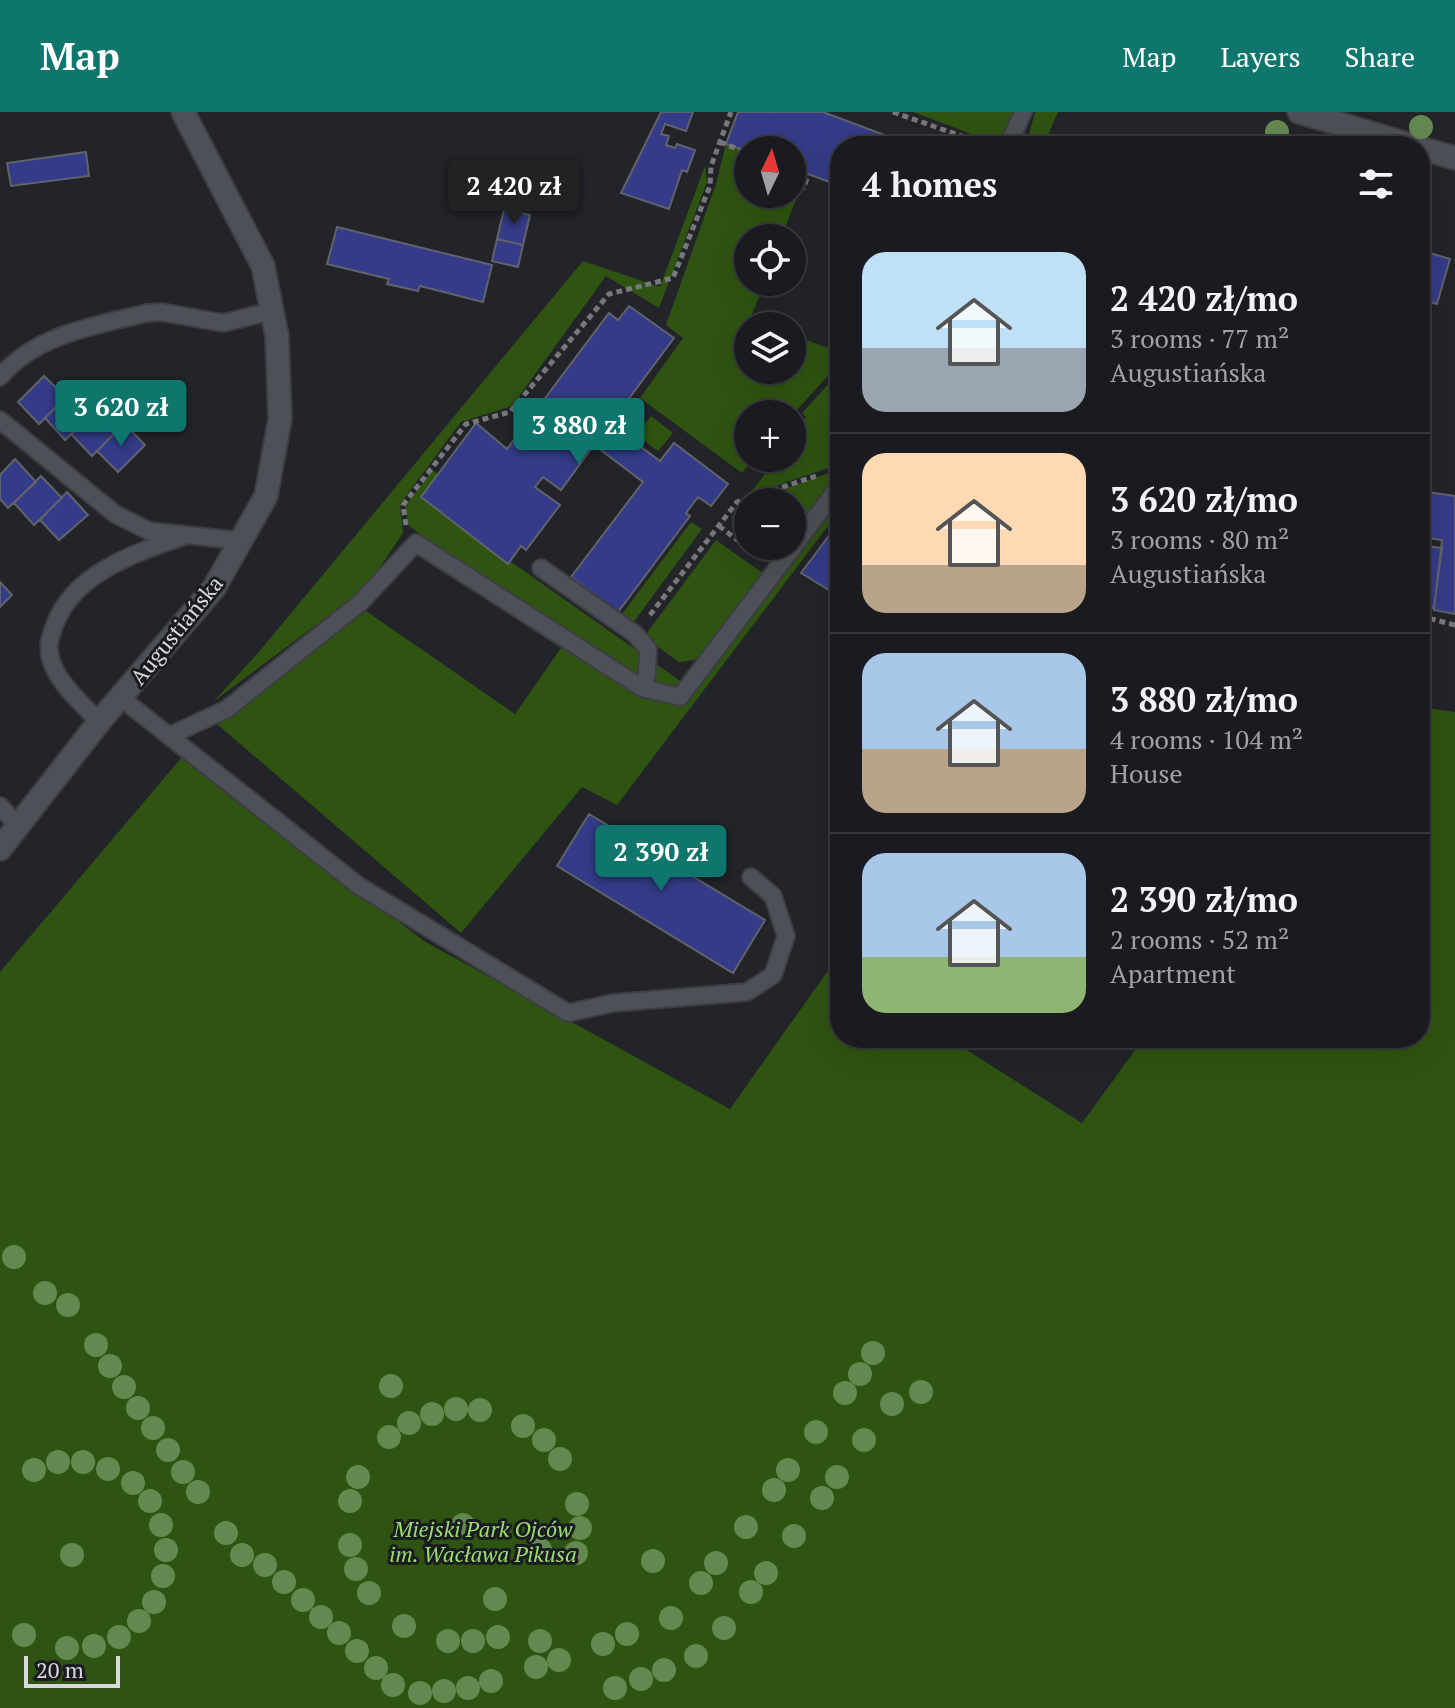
<!DOCTYPE html>
<html lang="en">
<head>
<meta charset="utf-8">
<style>
	:root { --surface:#1a1b20; --page:#27282d; --text:#f1f3f6; --muted:#9fa1a5; --line:#38393e; --accent:#0f766e }
	body { margin:0; font-family:"PT Serif",serif; background:var(--page); color:var(--text); height:100vh; display:flex; flex-direction:column; font-size:30px; white-space:nowrap }
	* { box-sizing:border-box; margin:0 }
	p { font-size:26px; color:var(--muted) }
	.icon { flex:none; width:44px; height:44px; fill:none; stroke:currentColor; stroke-width:2; stroke-linecap:round; stroke-linejoin:round }
	.map { position:relative; flex:1; overflow:hidden }
	.panel { position:absolute; left:830px; top:24px; width:600px; height:912px; display:flex; flex-direction:column; background:var(--surface); border-radius:32px; box-shadow:0 8px 32px #0002,0 0 0 2px var(--line) }
	.panel>* { flex:none }
	.needle { width:52px; rotate:5deg }
	.buttons { position:absolute; left:734px; top:24px; display:grid; gap:16px }
	.buttons a { display:grid; place-items:center; width:72px; height:72px; border-radius:50%; background:var(--surface); box-shadow:0 8px 32px #0002,0 0 0 2px var(--line); font-size:40px }
	.scale { position:absolute; left:24px; bottom:20px; width:96px; box-sizing:border-box; padding-left:8px; border:4px solid #d8d9dd; border-top:0; font-size:22px; line-height:28px; white-space:nowrap; color:#d8d9dd; -webkit-text-stroke:6px #191b21; paint-order:stroke }
	.price { position:absolute; translate:-50% -68px; padding:0 18px; border-radius:8px; background:var(--accent); color:#fff; font-size:26px; line-height:52px; filter:drop-shadow(0 2px 4px #0008) }
	.price::after { content:''; position:absolute; left:50%; top:48px; width:24px; height:18px; margin-left:-12px; background:inherit; clip-path:polygon(0 0,100% 0,50% 100%) }
	.price.selected { background:#222; color:#fff }
	ul { padding:0; list-style:none }
	li { display:flex; align-items:center; gap:24px; height:200px; padding:0 32px }
	li+li { border-top:2px solid var(--line) }
	li span { display:grid; place-items:center; flex:none; width:224px; height:160px; border-radius:24px; color:#555 }
	li>.icon { margin-inline-start:auto }
	span .icon { width:96px; height:96px; fill:#fffc; stroke-width:1 }
	li b { font-size:34px }
	h2 { display:flex; justify-content:space-between; align-items:center; height:96px; padding:0 32px; font-size:34px }
	header { display:flex; align-items:center; gap:48px; box-sizing:border-box; height:112px; padding:0 40px; background:var(--accent); color:#fff }
	header strong { font-size:38px }
	nav { display:flex; gap:44px; margin-inline-start:auto; font-size:28px }
	.map>svg:first-child { display:block }
</style>
</head>
<body>
<header>
<strong>Map</strong>
<nav><a>Map</a><a>Layers</a><a>Share</a></nav>
</header>
<div class="map">
<svg width="1455" height="1596" viewBox="0 0 1455 1596">
	<rect width="100%" height="100%" fill="#23242a"/>
	<!-- green -->
	<path fill="#2f5411" d="M913,0H1016L1003,34Z
		M1035,0H1058L1043,34H1026Z
		M726,32L748,40V82H792V56L806,62L781,126H748V170H765L750,207L768,214H748V258H792V223L834,238L833,258L797,298L794,297L790,302H748V346H754L742,361L640,286L683,226L666,213L716,72Z
		M705,54L707,70L659,196L606,164L512,294L461,310L400,392L403,421L362,482L355,484L214,589L258,541L583,149L660,175Z
		M833,267L840,269V352L749,383L777,346H792V325L806,305L802,301Z
		M651,304L673,321L658,339L636,323Z
		M840,357V362L792,425V390H748V419L731,406L744,391Z
		M432,358L438,362L422,385L508,451L510,449L693,578L840,389V398L617,693L582,675L461,821L217,612L366,499L515,602L568,526L409,414L405,395Z
		M691,410L702,417L630,515L619,506Z
		M716,428L764,462L702,542L694,548L679,550L644,525Z
		M1420,595L1455,600V1596H0V860L182,645L424,829L730,997L832,853L840,858V926H948L1082,1011L1144,926H1420Z"/>
	<!-- building -->
	<path fill="#343c89" stroke="#61636a" stroke-width="2" d="M661,0H693L686,19L665,12L661,22L669,24L666,33L675,36L677,32L695,38L687,60L682,58L669,97L621,81Z
		M738,0H823L914,34H840V74L792,56V38L748,40L726,32Z
		M86,40L89,64L11,74L7,51Z
		M504,97L530,103L523,133L497,127Z
		M337,115L492,153L483,190L420,174L418,179L387,172L389,167L327,152Z
		M497,127L523,133L518,155L492,149Z
		M1420,138L1450,147L1437,192L1420,187Z
		M629,194L674,226L610,312L660,349L674,331L728,372L711,394L698,385L686,401L690,404L618,500L571,465L643,370L594,333L561,378L543,365L535,375L560,393L526,438L521,434L508,452L421,385L476,311L507,337L609,201L618,208Z
		M44,264L66,285L39,312L18,290Z
		M70,280L93,302L65,328L45,306Z
		M97,295L119,317L92,344L71,322Z
		M124,311L145,333L118,360L97,339Z
		M15,347L36,370L8,396L0,387V363Z
		M41,364L62,386L34,413L14,391Z
		M1420,379L1455,384V502L1434,498L1442,428L1420,425Z
		M67,380L88,403L59,428L40,408Z
		M840,409V479L837,483L801,461Z
		M1420,433L1442,436L1434,496L1420,494Z
		M0,470L12,483L0,495Z
		M589,702L765,808L733,861L557,754Z"/>
	<g fill="none" stroke-linecap="round" stroke-linejoin="round">
		<!-- service casing -->
		<g stroke="#3d3e43" stroke-width="20">
			<path id="service" d="M1008,34L1023,0
				M0,265C36,222 95,214 147,201L161,200L223,211L272,199
				M0,308L115,402L149,419L243,429
				M541,456L635,522L648,537L647,563L642,576
				M121,586L359,774L568,901L613,891L747,880L773,863L786,824L773,784L751,765
				M99,610C83,592 58,572 51,548C47,534 50,525 55,512C75,459 139,440 187,423
				M171,623L227,597L360,491L416,431L642,576L680,585L840,373
				M0,694L18,714"/>
		</g>
		<!-- minor casing -->
		<g stroke="#3d3e43" stroke-width="26">
			<path id="minor" d="M0,737L99,610L214,476L266,384L280,307L277,224L263,154L183,0"/>
		</g>
		<!-- tertiary casing -->
		<g stroke="#3d3e43" stroke-width="26">
			<path id="tertiary" d="M1299,0L1414,34
				M1420,36L1455,46"/>
		</g>
		<!-- path -->
		<path stroke="#77787d" stroke-width="5" stroke-dasharray="6 4" stroke-linecap="butt" d="M893,0L987,33
			M720,30L748,41
			M792,58L808,64L803,77
			M406,413L403,393L466,312L510,300L609,182L673,166L710,74L711,54L731,0
			M719,414L760,445
			M650,503L737,390L816,364
			M1420,504L1455,513"/>
		<!-- service -->
		<use href="#service" stroke="#4e5057" stroke-width="16"/>
		<!-- minor -->
		<use href="#minor" stroke="#4e5057" stroke-width="22"/>
		<!-- tertiary -->
		<use href="#tertiary" stroke="#4e5057" stroke-width="22"/>
	</g>
	<!-- trees -->
	<g fill="#648950">
		<circle cx="1421" cy="15" r="12"/>
		<circle cx="1277" cy="20" r="12"/>
		<circle cx="14" cy="1145" r="12"/>
		<circle cx="45" cy="1181" r="12"/>
		<circle cx="68" cy="1193" r="12"/>
		<circle cx="96" cy="1233" r="12"/>
		<circle cx="873" cy="1241" r="12"/>
		<circle cx="110" cy="1254" r="12"/>
		<circle cx="860" cy="1262" r="12"/>
		<circle cx="391" cy="1274" r="12"/>
		<circle cx="124" cy="1275" r="12"/>
		<circle cx="921" cy="1280" r="12"/>
		<circle cx="845" cy="1281" r="12"/>
		<circle cx="892" cy="1292" r="12"/>
		<circle cx="138" cy="1296" r="12"/>
		<circle cx="456" cy="1297" r="12"/>
		<circle cx="480" cy="1298" r="12"/>
		<circle cx="432" cy="1302" r="12"/>
		<circle cx="409" cy="1311" r="12"/>
		<circle cx="523" cy="1314" r="12"/>
		<circle cx="153" cy="1316" r="12"/>
		<circle cx="816" cy="1320" r="12"/>
		<circle cx="389" cy="1325" r="12"/>
		<circle cx="544" cy="1328" r="12"/>
		<circle cx="864" cy="1328" r="12"/>
		<circle cx="168" cy="1338" r="12"/>
		<circle cx="560" cy="1347" r="12"/>
		<circle cx="58" cy="1350" r="12"/>
		<circle cx="83" cy="1350" r="12"/>
		<circle cx="108" cy="1357" r="12"/>
		<circle cx="34" cy="1358" r="12"/>
		<circle cx="788" cy="1358" r="12"/>
		<circle cx="183" cy="1360" r="12"/>
		<circle cx="358" cy="1365" r="12"/>
		<circle cx="837" cy="1365" r="12"/>
		<circle cx="133" cy="1371" r="12"/>
		<circle cx="774" cy="1378" r="12"/>
		<circle cx="198" cy="1380" r="12"/>
		<circle cx="822" cy="1386" r="12"/>
		<circle cx="150" cy="1389" r="12"/>
		<circle cx="350" cy="1389" r="12"/>
		<circle cx="577" cy="1392" r="12"/>
		<circle cx="161" cy="1413" r="12"/>
		<circle cx="463" cy="1413" r="12"/>
		<circle cx="746" cy="1415" r="12"/>
		<circle cx="580" cy="1416" r="12"/>
		<circle cx="226" cy="1421" r="12"/>
		<circle cx="794" cy="1424" r="12"/>
		<circle cx="350" cy="1433" r="12"/>
		<circle cx="166" cy="1438" r="12"/>
		<circle cx="540" cy="1438" r="12"/>
		<circle cx="576" cy="1441" r="12"/>
		<circle cx="72" cy="1443" r="12"/>
		<circle cx="242" cy="1443" r="12"/>
		<circle cx="653" cy="1449" r="12"/>
		<circle cx="716" cy="1451" r="12"/>
		<circle cx="265" cy="1453" r="12"/>
		<circle cx="356" cy="1457" r="12"/>
		<circle cx="766" cy="1461" r="12"/>
		<circle cx="163" cy="1464" r="12"/>
		<circle cx="284" cy="1470" r="12"/>
		<circle cx="701" cy="1471" r="12"/>
		<circle cx="751" cy="1480" r="12"/>
		<circle cx="369" cy="1481" r="12"/>
		<circle cx="495" cy="1487" r="12"/>
		<circle cx="303" cy="1488" r="12"/>
		<circle cx="154" cy="1490" r="12"/>
		<circle cx="321" cy="1505" r="12"/>
		<circle cx="671" cy="1506" r="12"/>
		<circle cx="139" cy="1509" r="12"/>
		<circle cx="404" cy="1514" r="12"/>
		<circle cx="724" cy="1516" r="12"/>
		<circle cx="339" cy="1521" r="12"/>
		<circle cx="627" cy="1522" r="12"/>
		<circle cx="24" cy="1523" r="12"/>
		<circle cx="119" cy="1525" r="12"/>
		<circle cx="498" cy="1525" r="12"/>
		<circle cx="448" cy="1529" r="12"/>
		<circle cx="473" cy="1529" r="12"/>
		<circle cx="540" cy="1529" r="12"/>
		<circle cx="603" cy="1532" r="12"/>
		<circle cx="94" cy="1534" r="12"/>
		<circle cx="67" cy="1536" r="12"/>
		<circle cx="357" cy="1539" r="12"/>
		<circle cx="696" cy="1544" r="12"/>
		<circle cx="559" cy="1548" r="12"/>
		<circle cx="536" cy="1555" r="12"/>
		<circle cx="376" cy="1556" r="12"/>
		<circle cx="664" cy="1558" r="12"/>
		<circle cx="641" cy="1567" r="12"/>
		<circle cx="491" cy="1569" r="12"/>
		<circle cx="393" cy="1573" r="12"/>
		<circle cx="468" cy="1576" r="12"/>
		<circle cx="615" cy="1576" r="12"/>
		<circle cx="444" cy="1579" r="12"/>
		<circle cx="420" cy="1581" r="12"/>
	</g>
	<g text-anchor="middle" dominant-baseline="central" stroke-width="6" stroke-linejoin="round" paint-order="stroke">
		<!-- street labels -->
		<g font-size="22" fill="#d8d9dd" stroke="#191b21">
			<text transform="translate(176 518) rotate(-51)">Augustiańska</text>
		</g>
		<!-- park labels -->
		<g font-size="22" font-style="italic" fill="#9adc6f" stroke="#191b21">
			<text x="483" y="1416">Miejski Park Ojców<tspan x="483" dy="25">im. Wacława Pikusa</tspan></text>
		</g>
	</g>
</svg>
<div class="buttons">
<a><svg class="needle" viewBox="-14 -14 28 28"><path d="M0-13l5 13h-10z" fill="#e53935"/><path d="M0 13l5-13h-10z" fill="#9fa1a5"/></svg></a>
<a><svg class="icon" aria-label="locate" viewBox="0 0 24 24"><circle cx="12" cy="12" r="6"/><path d="M12 2v4M12 18v4M2 12h4M18 12h4"/></svg></a>
<a><svg class="icon" aria-label="layers" viewBox="0 0 24 24"><path d="M12 4l9 5-9 5-9-5zM3 14l9 5 9-5"/></svg></a>
<a>+</a>
<a>−</a>
</div>
<div class="scale">20 m</div>
<b class="price selected" style="left:514px;top:115px">2 420 zł</b>
<b class="price" style="left:121px;top:336px">3 620 zł</b>
<b class="price" style="left:579px;top:354px">3 880 zł</b>
<b class="price" style="left:661px;top:781px">2 390 zł</b>
<section class="panel">
<h2>4 homes<svg class="icon" aria-label="filters" viewBox="0 0 24 24"><path d="M4 7h16M4 17h16"/><circle cx="9" cy="7" r="2"/><circle cx="15" cy="17" r="2"/></svg></h2>
<ul>
<li><span style="background:linear-gradient(#bfe0f5 60%,#9aa5b1 0)"><svg class="icon" aria-label="home" viewBox="0 0 24 24"><path d="M3 11l9-7 9 7M6 9v11h12V9"/></svg></span><div><b>2 420 zł/mo</b><p>3 rooms · 77 m²</p><p>Augustiańska</p></div></li>
<li><span style="background:linear-gradient(#ffd9b3 70%,#b9a48a 0)"><svg class="icon" aria-label="home" viewBox="0 0 24 24"><path d="M3 11l9-7 9 7M6 9v11h12V9"/></svg></span><div><b>3 620 zł/mo</b><p>3 rooms · 80 m²</p><p>Augustiańska</p></div></li>
<li><span style="background:linear-gradient(#a9c7e8 60%,#b9a48a 0)"><svg class="icon" aria-label="home" viewBox="0 0 24 24"><path d="M3 11l9-7 9 7M6 9v11h12V9"/></svg></span><div><b>3 880 zł/mo</b><p>4 rooms · 104 m²</p><p>House</p></div></li>
<li><span style="background:linear-gradient(#a9c7e8 65%,#8fb573 0)"><svg class="icon" aria-label="home" viewBox="0 0 24 24"><path d="M3 11l9-7 9 7M6 9v11h12V9"/></svg></span><div><b>2 390 zł/mo</b><p>2 rooms · 52 m²</p><p>Apartment</p></div></li>
</ul>
</section>
</div>
</body>
</html>
